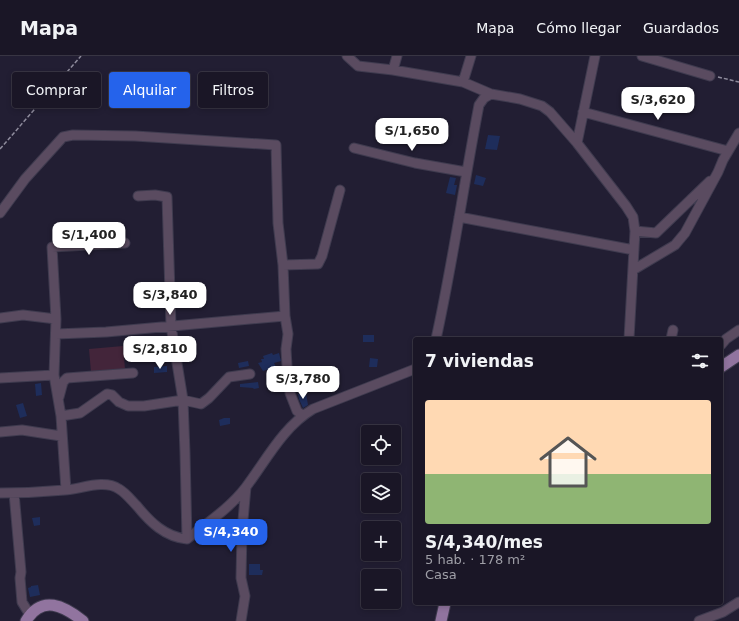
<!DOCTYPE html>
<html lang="es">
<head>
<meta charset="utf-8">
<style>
	:root { --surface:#1a1626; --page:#231f2e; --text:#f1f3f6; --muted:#9f9fa7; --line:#383543; --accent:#2563eb }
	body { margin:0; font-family:"DejaVu Sans",sans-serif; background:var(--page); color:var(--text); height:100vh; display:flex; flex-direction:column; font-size:15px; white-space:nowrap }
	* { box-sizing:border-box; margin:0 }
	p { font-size:13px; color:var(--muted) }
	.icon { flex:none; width:22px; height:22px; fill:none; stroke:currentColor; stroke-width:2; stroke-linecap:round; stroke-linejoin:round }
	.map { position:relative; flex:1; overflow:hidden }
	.sheet { position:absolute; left:413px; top:281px; width:310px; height:268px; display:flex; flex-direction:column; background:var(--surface); border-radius:4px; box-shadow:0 2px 6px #0003,0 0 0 1px var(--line) }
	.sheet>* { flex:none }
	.banner { position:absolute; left:12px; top:16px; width:341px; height:36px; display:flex; gap:8px }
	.controls { position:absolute; left:361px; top:369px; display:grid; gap:8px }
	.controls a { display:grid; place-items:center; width:40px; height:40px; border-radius:4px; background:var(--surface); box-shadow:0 2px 6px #0003,0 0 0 1px var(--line); font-size:20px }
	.price { position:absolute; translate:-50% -34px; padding:0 9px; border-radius:8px; background:#fff; color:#222; font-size:13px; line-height:26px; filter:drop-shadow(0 1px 2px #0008) }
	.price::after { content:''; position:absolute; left:50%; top:24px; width:12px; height:9px; margin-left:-6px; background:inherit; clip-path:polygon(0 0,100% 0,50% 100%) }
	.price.active { background:var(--accent); color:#fff }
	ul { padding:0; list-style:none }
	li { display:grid; align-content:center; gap:8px; height:212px; padding:0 12px }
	li span { display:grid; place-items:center; height:124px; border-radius:4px; color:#555 }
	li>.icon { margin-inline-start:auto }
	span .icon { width:72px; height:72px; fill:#fffc; stroke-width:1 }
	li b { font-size:17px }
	h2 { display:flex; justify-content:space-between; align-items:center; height:48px; padding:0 12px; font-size:17px }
	.pill { padding:0 14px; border-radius:4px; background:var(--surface); box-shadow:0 2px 6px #0003,0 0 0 1px var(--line); font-size:14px; line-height:36px }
	.pill.active { background:var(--accent); color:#fff }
	header { display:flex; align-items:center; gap:24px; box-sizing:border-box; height:56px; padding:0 20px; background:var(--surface); border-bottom:1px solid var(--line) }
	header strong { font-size:19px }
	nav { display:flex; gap:22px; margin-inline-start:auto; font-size:14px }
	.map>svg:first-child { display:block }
</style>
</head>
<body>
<header>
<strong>Mapa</strong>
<nav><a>Mapa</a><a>Cómo llegar</a><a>Guardados</a></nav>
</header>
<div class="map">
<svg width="739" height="565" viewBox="0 0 739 565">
	<rect width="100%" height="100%" fill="#221e33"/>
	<!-- green -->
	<path fill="#43253a" d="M123,290L125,313L91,316L89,293Z"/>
	<!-- building -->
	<path fill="#1e2d5b" d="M488,79L500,80L497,94L485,93Z
		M476,119L486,122L483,130L474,128Z
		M450,121L456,122L454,129H457L455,139L446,137Z
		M363,279H374V286H363Z
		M272,297L273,299L279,297L281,305L274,307L276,311L263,315L258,307L262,306L261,303H264L263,300Z
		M370,302L378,303L377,311H369Z
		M248,305L249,310L239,312L238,307Z
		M167,310V316L154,317V311Z
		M258,326L259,332L254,333L253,332L240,331V328Z
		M41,327L42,339L36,340L35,328Z
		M306,337L308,349L303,352L299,343L298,338Z
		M23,347L27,360L20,362L16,349Z
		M224,362H230V368L220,370L219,364Z
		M40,461V469L34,470L32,462Z
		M249,508H260V514H263L262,519H249Z
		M38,529L40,539L30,541L28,532L31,531V530Z"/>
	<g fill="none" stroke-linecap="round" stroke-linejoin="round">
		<!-- minor casing -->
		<g stroke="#3f3b4f" stroke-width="11">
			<path id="minor" d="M347,0L358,10L393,14L463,26L491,38
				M642,0L710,20
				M393,14L397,0
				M463,26L471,0
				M583,56L728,95
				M577,87L595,0
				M354,92L415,107L466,116
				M138,140L155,139L167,141L171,270L183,344L185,397L187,483
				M0,157L25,123L63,81L73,79L135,80L276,89L278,167L283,209L285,260L288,278L286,293L287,310L290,337L297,355L302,359
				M459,161L634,194
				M635,175L656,177L710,125
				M283,209L318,208L322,200L340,134
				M633,214L675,189L685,177L718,116L723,104L739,77
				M0,262L23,259L56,263
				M56,278L106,276L285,260
				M436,283C453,206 464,127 479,49L484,42L491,38L520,43L542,50L550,56L577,87L626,150L633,161L635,175L629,283
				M671,283L673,274
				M721,289L726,283L739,274
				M0,322L54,319
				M59,341L63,326L67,322L133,317
				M61,360L80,357L107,338L112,339L119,346L128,350H144L183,344L201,348L209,342L229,321L250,318
				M0,376L22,374L61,380
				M66,434L61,360L54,319L56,263L52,191L125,187
				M0,437C22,437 43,436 65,434C81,433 104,423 119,433C126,437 131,444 137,450C150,466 165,481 187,483C207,467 230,452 246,431C267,403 283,371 313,353L415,313
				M14,437L21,516L20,522L22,546L30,559
				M241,565L245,540L241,522L242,475L246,431
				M699,565L723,556L739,546"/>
		</g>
		<!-- major casing -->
		<g stroke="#3f3b4f" stroke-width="13">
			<path id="major" d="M721,311L739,299
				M26,565C42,538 64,550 83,565
				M441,565L445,547"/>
		</g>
		<!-- path -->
		<path stroke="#8f8c9d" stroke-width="1.5" stroke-dasharray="4 2" stroke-linecap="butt" d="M718,21L739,26
			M0,93L81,0"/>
		<!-- minor -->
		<use href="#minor" stroke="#5a4b60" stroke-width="9"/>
		<!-- major -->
		<use href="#major" stroke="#91749f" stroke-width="11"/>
	</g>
</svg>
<div class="controls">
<a><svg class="icon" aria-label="locate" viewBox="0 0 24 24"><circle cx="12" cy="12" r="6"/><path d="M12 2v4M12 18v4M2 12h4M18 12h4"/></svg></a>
<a><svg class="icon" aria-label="layers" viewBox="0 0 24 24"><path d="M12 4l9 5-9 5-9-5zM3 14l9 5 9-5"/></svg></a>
<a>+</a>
<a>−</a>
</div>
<b class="price" style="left:658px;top:65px">S/3,620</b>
<b class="price" style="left:412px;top:96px">S/1,650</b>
<b class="price" style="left:89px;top:200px">S/1,400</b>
<b class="price" style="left:170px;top:260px">S/3,840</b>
<b class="price" style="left:160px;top:314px">S/2,810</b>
<b class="price" style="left:303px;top:344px">S/3,780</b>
<b class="price active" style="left:231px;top:497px">S/4,340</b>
<div class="banner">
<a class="pill">Comprar</a>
<a class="pill active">Alquilar</a>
<a class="pill">Filtros</a>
</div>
<section class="sheet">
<h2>7 viviendas<svg class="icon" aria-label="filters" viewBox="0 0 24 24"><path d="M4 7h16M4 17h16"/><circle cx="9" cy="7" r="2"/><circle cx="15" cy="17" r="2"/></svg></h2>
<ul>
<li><span style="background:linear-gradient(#ffd9b3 60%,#8fb573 0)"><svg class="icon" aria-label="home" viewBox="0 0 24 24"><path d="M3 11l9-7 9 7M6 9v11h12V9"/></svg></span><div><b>S/4,340/mes</b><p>5 hab. · 178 m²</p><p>Casa</p></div></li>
</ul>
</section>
</div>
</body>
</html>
